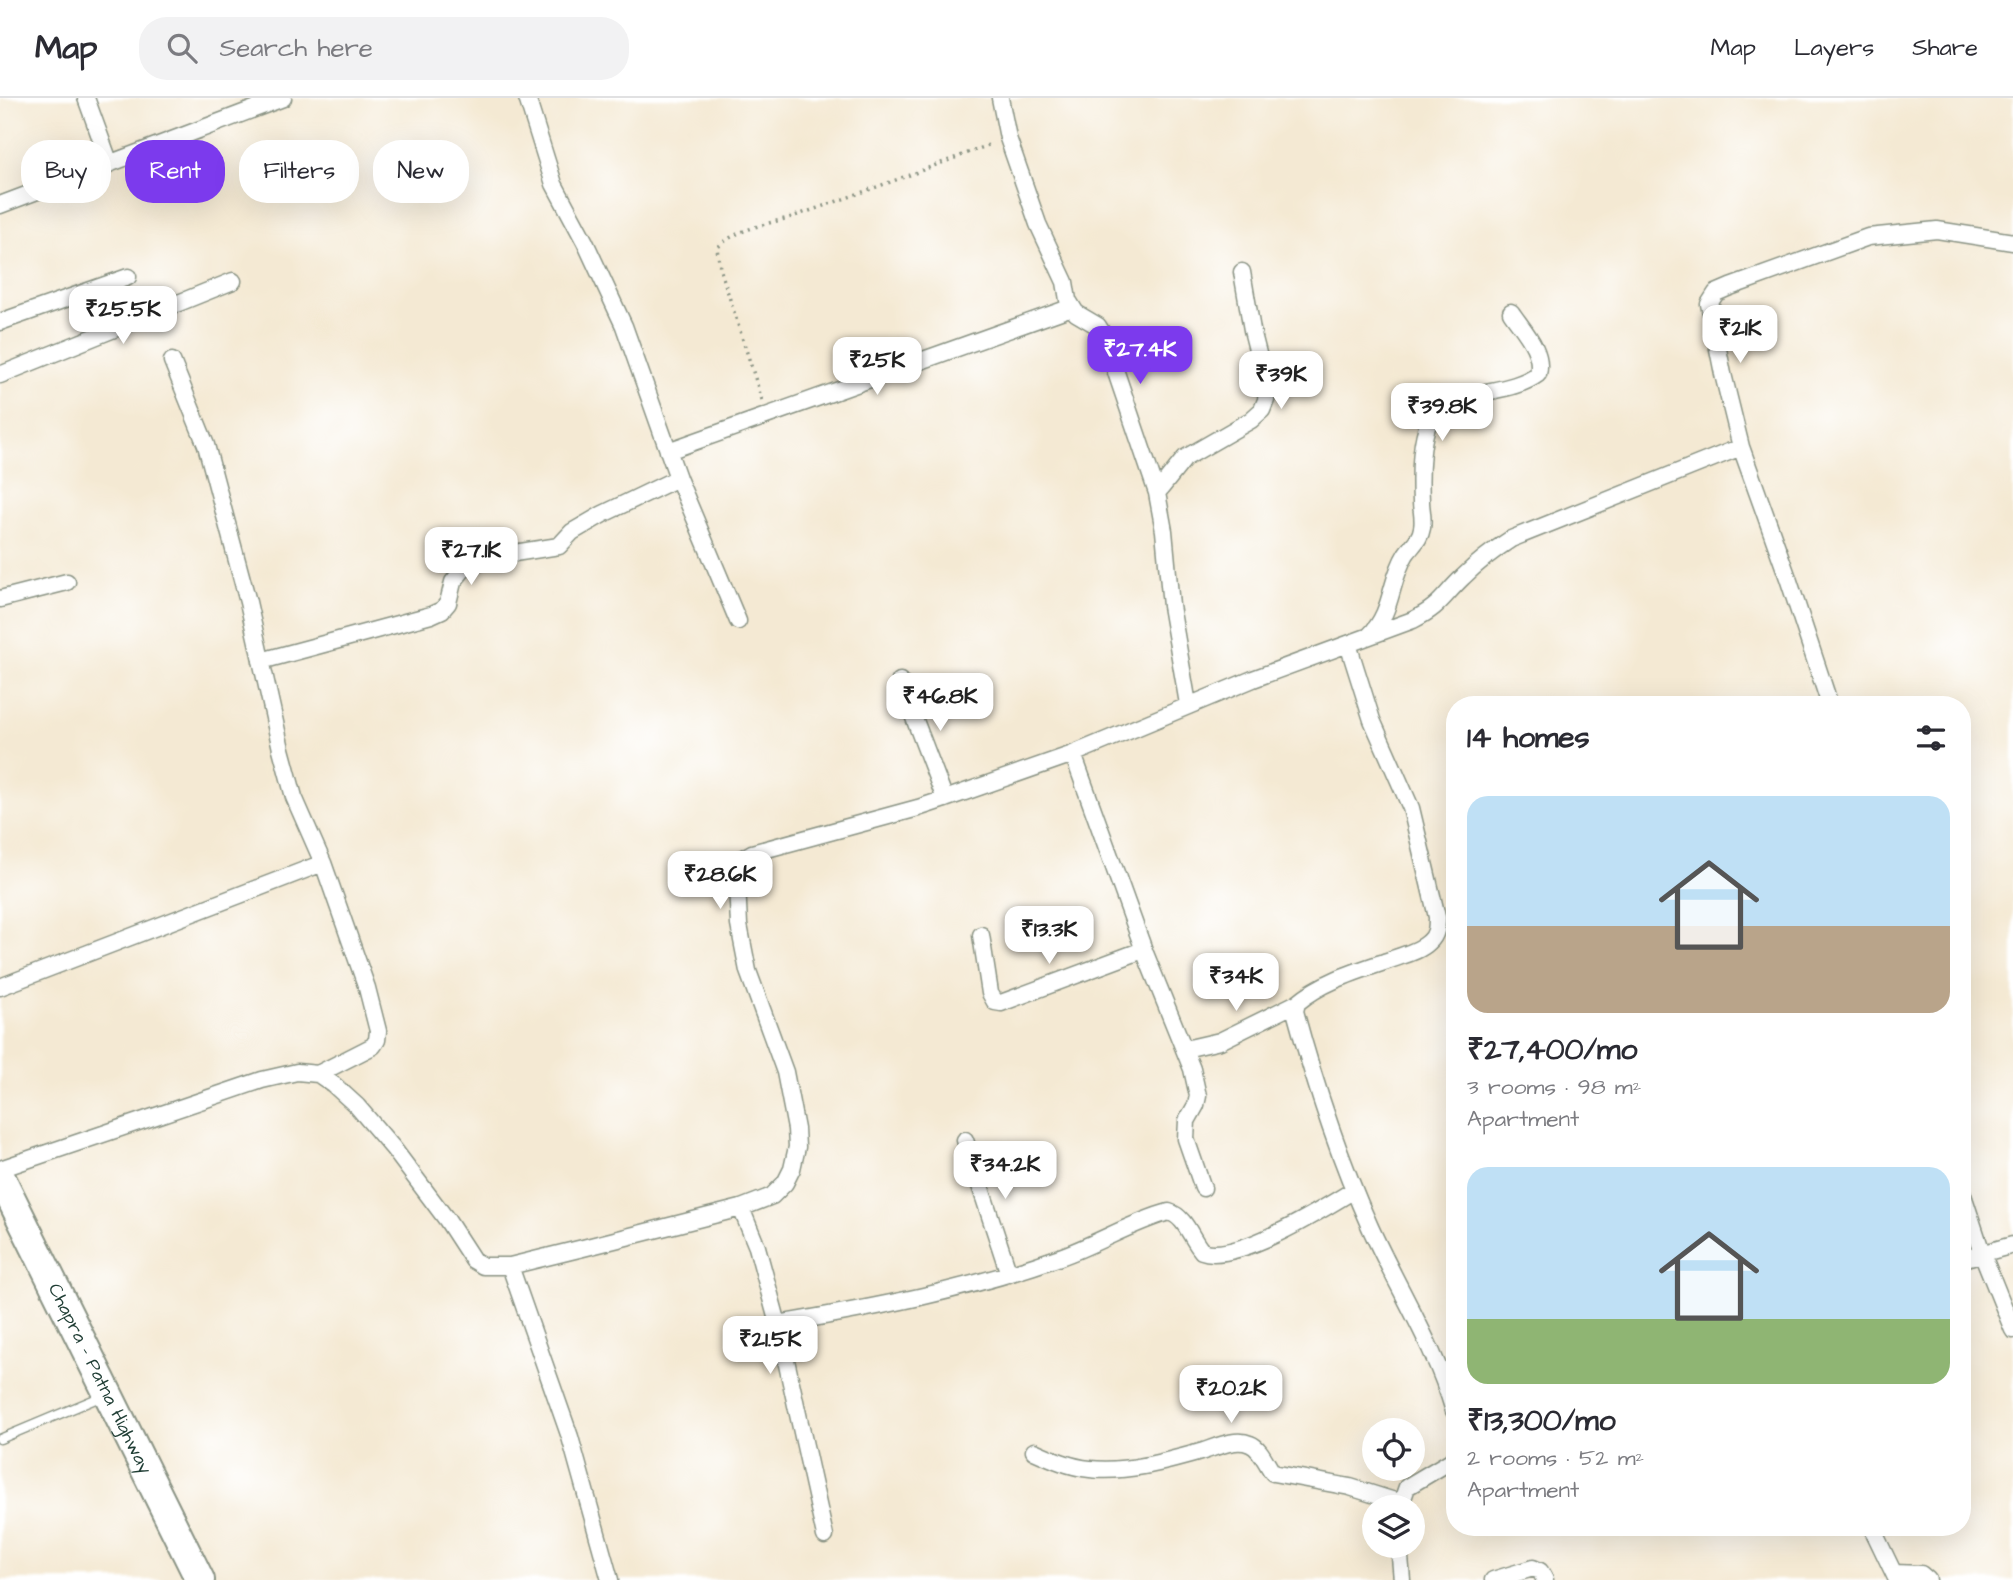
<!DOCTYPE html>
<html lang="en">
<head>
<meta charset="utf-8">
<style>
	:root { --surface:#fff; --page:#f2f2f3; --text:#2b2b33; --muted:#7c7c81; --line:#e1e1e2; --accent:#7c3aed }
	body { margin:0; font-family:"Architects Daughter",sans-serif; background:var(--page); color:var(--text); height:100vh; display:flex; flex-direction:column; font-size:26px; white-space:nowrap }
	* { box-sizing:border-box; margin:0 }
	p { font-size:23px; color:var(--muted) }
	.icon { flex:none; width:38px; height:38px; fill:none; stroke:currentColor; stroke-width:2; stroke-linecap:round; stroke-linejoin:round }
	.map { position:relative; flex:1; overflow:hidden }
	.side { position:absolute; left:1446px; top:598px; width:525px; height:840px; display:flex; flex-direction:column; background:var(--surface); border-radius:28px; box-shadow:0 7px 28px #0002 }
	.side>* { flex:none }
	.banner { position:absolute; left:21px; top:42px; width:665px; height:63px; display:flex; gap:14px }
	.tools { position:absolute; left:1362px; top:1320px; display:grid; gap:14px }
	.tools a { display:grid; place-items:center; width:63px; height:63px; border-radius:50%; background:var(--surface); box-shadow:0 7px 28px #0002; font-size:35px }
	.price { position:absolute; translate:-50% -60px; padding:0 16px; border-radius:14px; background:#fff; color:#222; font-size:23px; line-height:46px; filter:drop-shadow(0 2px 4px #0008) }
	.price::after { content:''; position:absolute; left:50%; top:42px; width:21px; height:16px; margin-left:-10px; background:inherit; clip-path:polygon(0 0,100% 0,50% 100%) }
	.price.current { background:var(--accent); color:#fff }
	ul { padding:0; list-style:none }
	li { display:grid; align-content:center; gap:14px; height:371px; padding:0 21px }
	li span { display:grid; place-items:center; height:217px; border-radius:21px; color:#555 }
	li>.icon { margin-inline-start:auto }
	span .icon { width:126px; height:126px; fill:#fffc; stroke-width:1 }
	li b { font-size:30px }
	h2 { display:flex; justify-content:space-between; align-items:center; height:84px; padding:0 21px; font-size:30px }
	.pill { padding:0 24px; border-radius:28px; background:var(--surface); box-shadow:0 7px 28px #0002; font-size:24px; line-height:63px }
	.pill.current { background:var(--accent); color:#fff }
	header { display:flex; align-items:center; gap:42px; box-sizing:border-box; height:98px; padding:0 35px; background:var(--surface); border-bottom:2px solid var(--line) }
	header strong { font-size:33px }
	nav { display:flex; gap:38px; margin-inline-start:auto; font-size:24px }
	.search { width:490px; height:63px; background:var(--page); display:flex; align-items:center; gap:18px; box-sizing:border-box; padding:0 24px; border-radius:28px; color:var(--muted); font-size:26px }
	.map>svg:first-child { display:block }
</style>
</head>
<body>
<header>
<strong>Map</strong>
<div class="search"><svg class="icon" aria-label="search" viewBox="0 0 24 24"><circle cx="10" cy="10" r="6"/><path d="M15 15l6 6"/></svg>Search here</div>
<nav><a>Map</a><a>Layers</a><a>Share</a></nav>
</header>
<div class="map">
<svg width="2013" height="1482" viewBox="0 0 2013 1482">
	<rect width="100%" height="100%" fill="#fff"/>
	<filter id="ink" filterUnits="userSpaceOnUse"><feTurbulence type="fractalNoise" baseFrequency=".0143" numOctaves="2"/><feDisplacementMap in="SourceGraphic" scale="14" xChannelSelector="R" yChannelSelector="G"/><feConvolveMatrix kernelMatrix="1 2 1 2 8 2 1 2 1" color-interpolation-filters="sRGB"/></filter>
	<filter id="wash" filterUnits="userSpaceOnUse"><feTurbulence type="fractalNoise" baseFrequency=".00686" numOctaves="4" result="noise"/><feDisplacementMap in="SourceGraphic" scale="28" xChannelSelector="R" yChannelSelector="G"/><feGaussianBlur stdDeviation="1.57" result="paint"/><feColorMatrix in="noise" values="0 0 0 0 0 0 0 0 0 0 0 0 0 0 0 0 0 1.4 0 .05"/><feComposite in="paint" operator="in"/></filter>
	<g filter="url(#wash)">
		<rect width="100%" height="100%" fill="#f4e9d3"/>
	</g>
	<g filter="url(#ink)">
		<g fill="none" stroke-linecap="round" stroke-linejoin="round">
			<!-- lane casing -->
			<g stroke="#8a9384" stroke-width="11">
				<path id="lane" d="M0,1341L105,1297"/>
			</g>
			<!-- street casing -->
			<g stroke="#8a9384" stroke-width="19">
				<path id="street" d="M86,0L110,66
					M527,0L554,86L585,144L624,228L678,380L738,523
					M1000,0L1008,40L1038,126L1065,184L1068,202L1076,215L1098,228L1103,236L1157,395L1164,433L1171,508L1188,606
					M0,107L283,0
					M0,224L128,179
					M172,263L206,347L248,504L281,651L294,699L323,765L367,890L378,933L377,942L373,948L318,976
					M0,277L233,183
					M668,353L1072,209
					M1157,395L1185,360L1251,322L1262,312L1266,302L1267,291L1252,232L1242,174
					M0,501L67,484
					M1369,538C1394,513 1389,483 1406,456C1413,446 1420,442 1422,430C1424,421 1421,412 1421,403C1420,382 1419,331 1435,315C1464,289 1508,298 1538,276C1544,253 1523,232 1511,214
					M1348,546L1372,622L1411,710L1437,819C1437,829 1437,837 1429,844C1419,854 1402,857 1390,862C1358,873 1323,883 1297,905L1295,913C1315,987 1339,1060 1370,1129C1398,1191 1435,1248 1454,1313
					M261,563L431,517L442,512L448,505L453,484L465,469L508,456L559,448L572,434L603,416L678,380
					M900,583L945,701
					M1830,607L1788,480L1741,349L1723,276L1709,206L1716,195L1730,189L1868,139L1937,132L2013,144
					M1073,656L1145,855L1192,971L1198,998L1196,1007L1187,1023L1186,1041L1203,1090
					M981,837L990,895L995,904L1001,905L1143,852
					M0,889L323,765
					M1185,951L1220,943L1297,905
					M965,1042L1009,1176
					M0,1071L262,982L297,974L318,976L334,987L357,1008L393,1050L447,1122L473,1162L483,1168H510L583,1150L741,1110L772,1098L785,1085L792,1071L797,1049L796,1031L785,974L748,873L739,827L737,785L743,760L752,755L918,710L945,701L1073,656L1253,581L1413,522C1441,508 1442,499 1463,479C1477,465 1494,452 1511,441L1741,349
					M1962,1094L1982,1155L2013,1232
					M741,1110L757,1149L778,1226L825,1438
					M1962,1161L2013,1147
					M510,1168L570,1339L610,1482
					M778,1226C873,1210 968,1192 1060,1159C1097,1146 1132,1124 1169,1114C1186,1119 1191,1141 1202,1153C1236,1166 1323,1111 1354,1092
					M1034,1353C1052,1361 1070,1369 1090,1371C1124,1375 1165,1364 1197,1355C1213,1351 1234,1339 1250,1346C1261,1350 1266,1366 1273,1375L1350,1389L1401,1405
					M1400,1409L1407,1389L1454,1361
					M1872,1430L1897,1482
					M1399,1447L1402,1482
					M1894,1475L1921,1476L1928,1482
					M1493,1482L1533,1470L1540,1473L1545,1482"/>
			</g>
			<!-- highway casing -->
			<g stroke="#8a9384" stroke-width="32">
				<g id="highway">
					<path id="s1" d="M0,1078L200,1482"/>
				</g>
			</g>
			<!-- path -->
			<path stroke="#8a9384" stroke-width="3.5" stroke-dasharray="2 5" stroke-linecap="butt" d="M762,302L720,170L717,150C737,130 769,126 795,118C861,95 927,71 991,46"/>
			<!-- lane -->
			<use href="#lane" stroke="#fff" stroke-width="8"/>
			<!-- street -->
			<use href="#street" stroke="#fff" stroke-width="16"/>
			<!-- highway -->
			<use href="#highway" stroke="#fff" stroke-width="28"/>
		</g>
	</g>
	<g text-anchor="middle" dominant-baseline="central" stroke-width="5" stroke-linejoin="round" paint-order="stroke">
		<!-- street labels -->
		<g font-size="19" fill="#1f3d34" stroke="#fff">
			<text stroke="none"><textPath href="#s1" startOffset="226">Chapra - Patna Highway</textPath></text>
		</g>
	</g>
</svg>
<div class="tools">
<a><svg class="icon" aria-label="locate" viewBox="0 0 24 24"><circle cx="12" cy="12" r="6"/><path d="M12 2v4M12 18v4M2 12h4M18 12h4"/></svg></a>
<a><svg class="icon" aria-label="layers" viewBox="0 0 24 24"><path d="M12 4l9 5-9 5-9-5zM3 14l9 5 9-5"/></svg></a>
</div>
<b class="price" style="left:123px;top:248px">₹25.5K</b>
<b class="price" style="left:1740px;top:267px">₹21K</b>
<b class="price current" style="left:1140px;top:288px">₹27.4K</b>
<b class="price" style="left:877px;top:299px">₹25K</b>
<b class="price" style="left:1281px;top:313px">₹39K</b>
<b class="price" style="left:1442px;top:345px">₹39.8K</b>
<b class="price" style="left:471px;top:489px">₹27.1K</b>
<b class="price" style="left:940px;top:635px">₹46.8K</b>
<b class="price" style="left:720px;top:813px">₹28.6K</b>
<b class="price" style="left:1049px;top:868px">₹13.3K</b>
<b class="price" style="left:1236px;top:915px">₹34K</b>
<b class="price" style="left:1005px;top:1103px">₹34.2K</b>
<b class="price" style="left:770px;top:1278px">₹21.5K</b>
<b class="price" style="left:1231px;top:1327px">₹20.2K</b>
<div class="banner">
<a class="pill">Buy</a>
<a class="pill current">Rent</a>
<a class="pill">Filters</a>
<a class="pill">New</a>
</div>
<section class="side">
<h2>14 homes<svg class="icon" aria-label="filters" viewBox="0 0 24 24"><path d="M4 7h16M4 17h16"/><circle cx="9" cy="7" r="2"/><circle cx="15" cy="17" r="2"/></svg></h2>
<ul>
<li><span style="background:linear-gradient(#bfe0f5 60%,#b9a48a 0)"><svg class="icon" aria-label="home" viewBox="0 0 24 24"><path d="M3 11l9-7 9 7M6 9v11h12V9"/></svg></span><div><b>₹27,400/mo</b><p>3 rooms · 98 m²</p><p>Apartment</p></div></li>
<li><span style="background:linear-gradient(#bfe0f5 70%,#8fb573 0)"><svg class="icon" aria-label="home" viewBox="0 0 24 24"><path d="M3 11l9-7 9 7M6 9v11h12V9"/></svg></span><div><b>₹13,300/mo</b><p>2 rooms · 52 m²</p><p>Apartment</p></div></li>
</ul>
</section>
</div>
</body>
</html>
